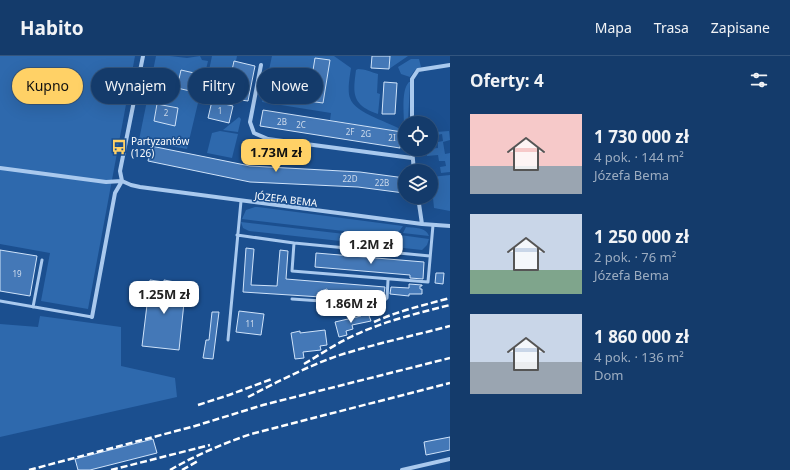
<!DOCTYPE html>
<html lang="pl">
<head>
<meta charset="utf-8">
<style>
	:root { --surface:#143b6b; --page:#214673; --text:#f1f3f6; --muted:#9dadc1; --line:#33557e; --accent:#ffd166 }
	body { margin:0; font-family:"Noto Sans",sans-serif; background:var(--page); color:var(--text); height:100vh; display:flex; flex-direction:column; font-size:15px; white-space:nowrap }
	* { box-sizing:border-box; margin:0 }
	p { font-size:13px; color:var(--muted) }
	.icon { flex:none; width:22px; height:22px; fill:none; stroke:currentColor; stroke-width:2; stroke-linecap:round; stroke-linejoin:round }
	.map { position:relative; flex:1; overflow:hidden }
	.drawer { display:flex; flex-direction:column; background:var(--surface); width:340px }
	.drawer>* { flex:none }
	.guide { position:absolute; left:12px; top:12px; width:378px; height:36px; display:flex; gap:8px }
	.controls { position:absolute; left:398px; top:60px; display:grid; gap:8px }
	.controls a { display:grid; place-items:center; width:40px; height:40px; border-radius:50%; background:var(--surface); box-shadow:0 4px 16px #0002,0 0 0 1px var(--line); font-size:20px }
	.price { position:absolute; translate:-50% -34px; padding:0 9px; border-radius:8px; background:#fff; color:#222; font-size:13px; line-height:26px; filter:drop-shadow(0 1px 2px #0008) }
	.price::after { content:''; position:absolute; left:50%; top:24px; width:12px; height:9px; margin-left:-6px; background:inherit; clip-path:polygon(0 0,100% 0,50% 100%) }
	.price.current { background:var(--accent); color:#111 }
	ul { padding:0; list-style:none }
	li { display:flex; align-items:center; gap:12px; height:100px; padding:0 20px }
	li span { display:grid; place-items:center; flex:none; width:112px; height:80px; border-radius:0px; color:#555 }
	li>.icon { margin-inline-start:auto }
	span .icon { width:48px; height:48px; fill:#fffc; stroke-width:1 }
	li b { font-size:17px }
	h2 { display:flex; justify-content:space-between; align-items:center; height:48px; padding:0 20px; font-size:17px }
	.tag { padding:0 14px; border-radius:18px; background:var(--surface); box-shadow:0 4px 16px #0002,0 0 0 1px var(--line); font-size:14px; line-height:36px }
	.tag.current { background:var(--accent); color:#111 }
	header { display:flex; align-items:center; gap:24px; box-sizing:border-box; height:56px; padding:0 20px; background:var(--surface); border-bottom:1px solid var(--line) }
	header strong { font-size:19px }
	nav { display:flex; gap:22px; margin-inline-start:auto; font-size:14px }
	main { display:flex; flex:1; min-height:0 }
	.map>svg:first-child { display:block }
</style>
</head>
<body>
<header>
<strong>Habito</strong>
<nav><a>Mapa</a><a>Trasa</a><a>Zapisane</a></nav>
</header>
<main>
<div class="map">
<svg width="450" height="414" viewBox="0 0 450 414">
	<rect width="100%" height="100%" fill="#1b4f8f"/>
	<!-- green -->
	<path fill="#2e69ad" d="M0,0H135L88,253L41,245L50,197L0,188Z
		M156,0H170L187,2L200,0L202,4L208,5L187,93L139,84Z
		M212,0H237L236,5H233L230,23L252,28L251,34L244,33L240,35L238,45L218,42L217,40L220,27L207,24Z
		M272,0H334L351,12C350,19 347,35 350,42C355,58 391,66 405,76V91L403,93L395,92H400L402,76L330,64L331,57L262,46Z
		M390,0H408L389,13Z
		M411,3H419L421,11L415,14L410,21L401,18L398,11Z
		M358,13C365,13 371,16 378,18L377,37L380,38L378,58C351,49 353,37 356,14Z
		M409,26H410L408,67H405V70H404C404,58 401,34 409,26Z
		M239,61L241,63L238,76L223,74Z
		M220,75L238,78L232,102L207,97L212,77Z
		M449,75L450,84L443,86L445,98L450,97V116L441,117L440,111L446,110L445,105H439L438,99L427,100L426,93L438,92V86L443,85L442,78L437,79L436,76Z
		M450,119V155L434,152L431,121Z
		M255,151H258L403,170L395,181L242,163L246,154Z
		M241,166L396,184L400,179L429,183L427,189L422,194L249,175L243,172Z
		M406,171C415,172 426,171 429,180L403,177Z
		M40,260L121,271V310L175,322L177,341L0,381V268L38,271Z"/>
	<!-- building -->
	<path fill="#4478b7" stroke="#cfe3fa" d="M372,0H390L389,13L371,12Z
		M315,2L330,4L323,47L308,45Z
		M234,5L255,10L248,45L241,44L245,26L230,23Z
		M181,14L203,19L199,37L177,32Z
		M384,26L397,27L395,58H382Z
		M212,45L233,50L229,67L208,62Z
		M157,48L178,52L175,70L154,65Z
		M263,54L402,76L400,92L260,70Z
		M151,90L250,110L360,116L405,122L404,137L358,131L250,126L148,105Z
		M246,192L254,193L251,229L277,230L280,194L288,195L286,223L385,231L384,238H383V240H379V245L329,241L327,233L321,235V241L243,236Z
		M0,194L37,200L30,240L0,235Z
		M316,197L424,206L423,223L410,222V219L315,211Z
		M436,217H444L443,228L435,227Z
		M150,224L164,226V224L186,228L179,294L142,290Z
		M409,228L422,229V230H420V233H422V238H409V240L390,238L391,231L409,232Z
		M239,255L264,258L261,279L236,276Z
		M212,256H219L213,303L203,302L206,284H209Z
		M368,257L371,265L352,269L353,273L346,275L347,279L339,281L335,266L361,260L360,259Z
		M325,274L327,289L320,290L321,294L303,296L304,302L295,303L291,277L300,275V277Z
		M450,381V394L426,399L424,386Z
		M153,383L157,397L90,414H78L75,403Z"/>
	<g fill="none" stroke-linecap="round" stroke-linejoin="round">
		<!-- lane -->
		<path stroke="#a9c9ee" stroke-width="3" d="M237,179L294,187L292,215L428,226L433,169
			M294,187L430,200
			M292,243L380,249L387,242L388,224
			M0,245L92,261
			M33,251L42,204
			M228,284L241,145"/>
		<!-- street -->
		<path stroke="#a9c9ee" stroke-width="4" d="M261,9L250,66L254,77L268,83L412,102
			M412,67V23L418,14L450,9
			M412,93L414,115
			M0,112L106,126L122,125L131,129L140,131L422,168L450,170
			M122,125L120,115L143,0
			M418,141L422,168
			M92,261L112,153L115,137L122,125
			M402,414L450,403"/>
		<!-- rail -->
		<path stroke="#fff" stroke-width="2.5" stroke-dasharray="7 3" stroke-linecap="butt" d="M374,266C398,255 424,249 450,242
			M304,308C321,298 337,287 355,279C385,265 418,257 450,249
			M248,341C277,326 306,311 337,300C374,288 412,280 450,270
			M198,349L229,339L272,323
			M29,414L195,370L263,349L450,302
			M111,414L210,389
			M170,414C196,399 222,388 251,378L450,327
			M182,414L198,405"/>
	</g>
	<!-- icons -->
	<defs>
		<g id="bus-bare" transform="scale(1.2)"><path d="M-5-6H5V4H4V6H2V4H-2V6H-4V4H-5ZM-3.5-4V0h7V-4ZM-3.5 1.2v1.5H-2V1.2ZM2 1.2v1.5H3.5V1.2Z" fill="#ffd166" stroke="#1b4f8f" stroke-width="2.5" paint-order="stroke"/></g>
	</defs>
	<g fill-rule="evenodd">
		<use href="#bus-bare" x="119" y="91"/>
	</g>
	<g text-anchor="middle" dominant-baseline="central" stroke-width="3" stroke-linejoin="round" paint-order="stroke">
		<!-- number labels -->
		<g font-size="8" fill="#d0dded">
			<text x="220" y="54">1</text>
			<text x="166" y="56">2</text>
			<text x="282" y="65">2B</text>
			<text x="301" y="68">2C</text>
			<text x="350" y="75">2F</text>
			<text x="366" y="77">2G</text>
			<text x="392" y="81">2I</text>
			<text x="350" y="122">22D</text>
			<text x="382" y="126">22B</text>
			<text x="17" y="217">19</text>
			<text x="250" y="267">11</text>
		</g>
		<!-- poi labels -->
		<g font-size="10" fill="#fff" stroke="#1b4f8f" text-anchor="start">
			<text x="131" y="85">Partyzantów<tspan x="131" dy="12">(126)</tspan></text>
		</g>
		<!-- street labels -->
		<g font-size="10" fill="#fff" stroke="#1b4f8f">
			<text transform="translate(286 143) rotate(7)">JÓZEFA BEMA</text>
		</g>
	</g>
</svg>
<div class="controls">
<a><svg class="icon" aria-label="locate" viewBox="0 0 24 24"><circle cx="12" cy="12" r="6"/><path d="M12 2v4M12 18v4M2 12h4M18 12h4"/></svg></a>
<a><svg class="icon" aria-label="layers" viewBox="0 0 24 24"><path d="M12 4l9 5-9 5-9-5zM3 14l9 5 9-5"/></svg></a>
</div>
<b class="price current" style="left:276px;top:117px">1.73M zł</b>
<b class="price" style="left:371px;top:209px">1.2M zł</b>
<b class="price" style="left:164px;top:259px">1.25M zł</b>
<b class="price" style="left:351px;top:268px">1.86M zł</b>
<div class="guide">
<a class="tag current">Kupno</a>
<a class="tag">Wynajem</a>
<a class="tag">Filtry</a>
<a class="tag">Nowe</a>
</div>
</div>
<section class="drawer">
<h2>Oferty: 4<svg class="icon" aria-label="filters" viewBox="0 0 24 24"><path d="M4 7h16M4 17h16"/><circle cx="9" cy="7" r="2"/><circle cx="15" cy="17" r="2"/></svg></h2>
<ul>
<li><span style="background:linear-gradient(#f6c9c9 65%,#9aa5b1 0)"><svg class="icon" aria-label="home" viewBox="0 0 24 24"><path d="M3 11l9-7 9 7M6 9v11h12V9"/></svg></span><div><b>1 730 000 zł</b><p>4 pok. · 144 m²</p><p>Józefa Bema</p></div></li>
<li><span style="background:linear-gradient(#c9d6e8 70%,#7fa58c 0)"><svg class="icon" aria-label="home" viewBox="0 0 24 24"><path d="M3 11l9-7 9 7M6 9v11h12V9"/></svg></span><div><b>1 250 000 zł</b><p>2 pok. · 76 m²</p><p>Józefa Bema</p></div></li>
<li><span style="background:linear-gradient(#c9d6e8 60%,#9aa5b1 0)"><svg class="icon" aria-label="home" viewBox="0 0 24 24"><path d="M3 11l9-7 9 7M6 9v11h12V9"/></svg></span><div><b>1 860 000 zł</b><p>4 pok. · 136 m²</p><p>Dom</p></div></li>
</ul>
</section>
</main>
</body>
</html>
